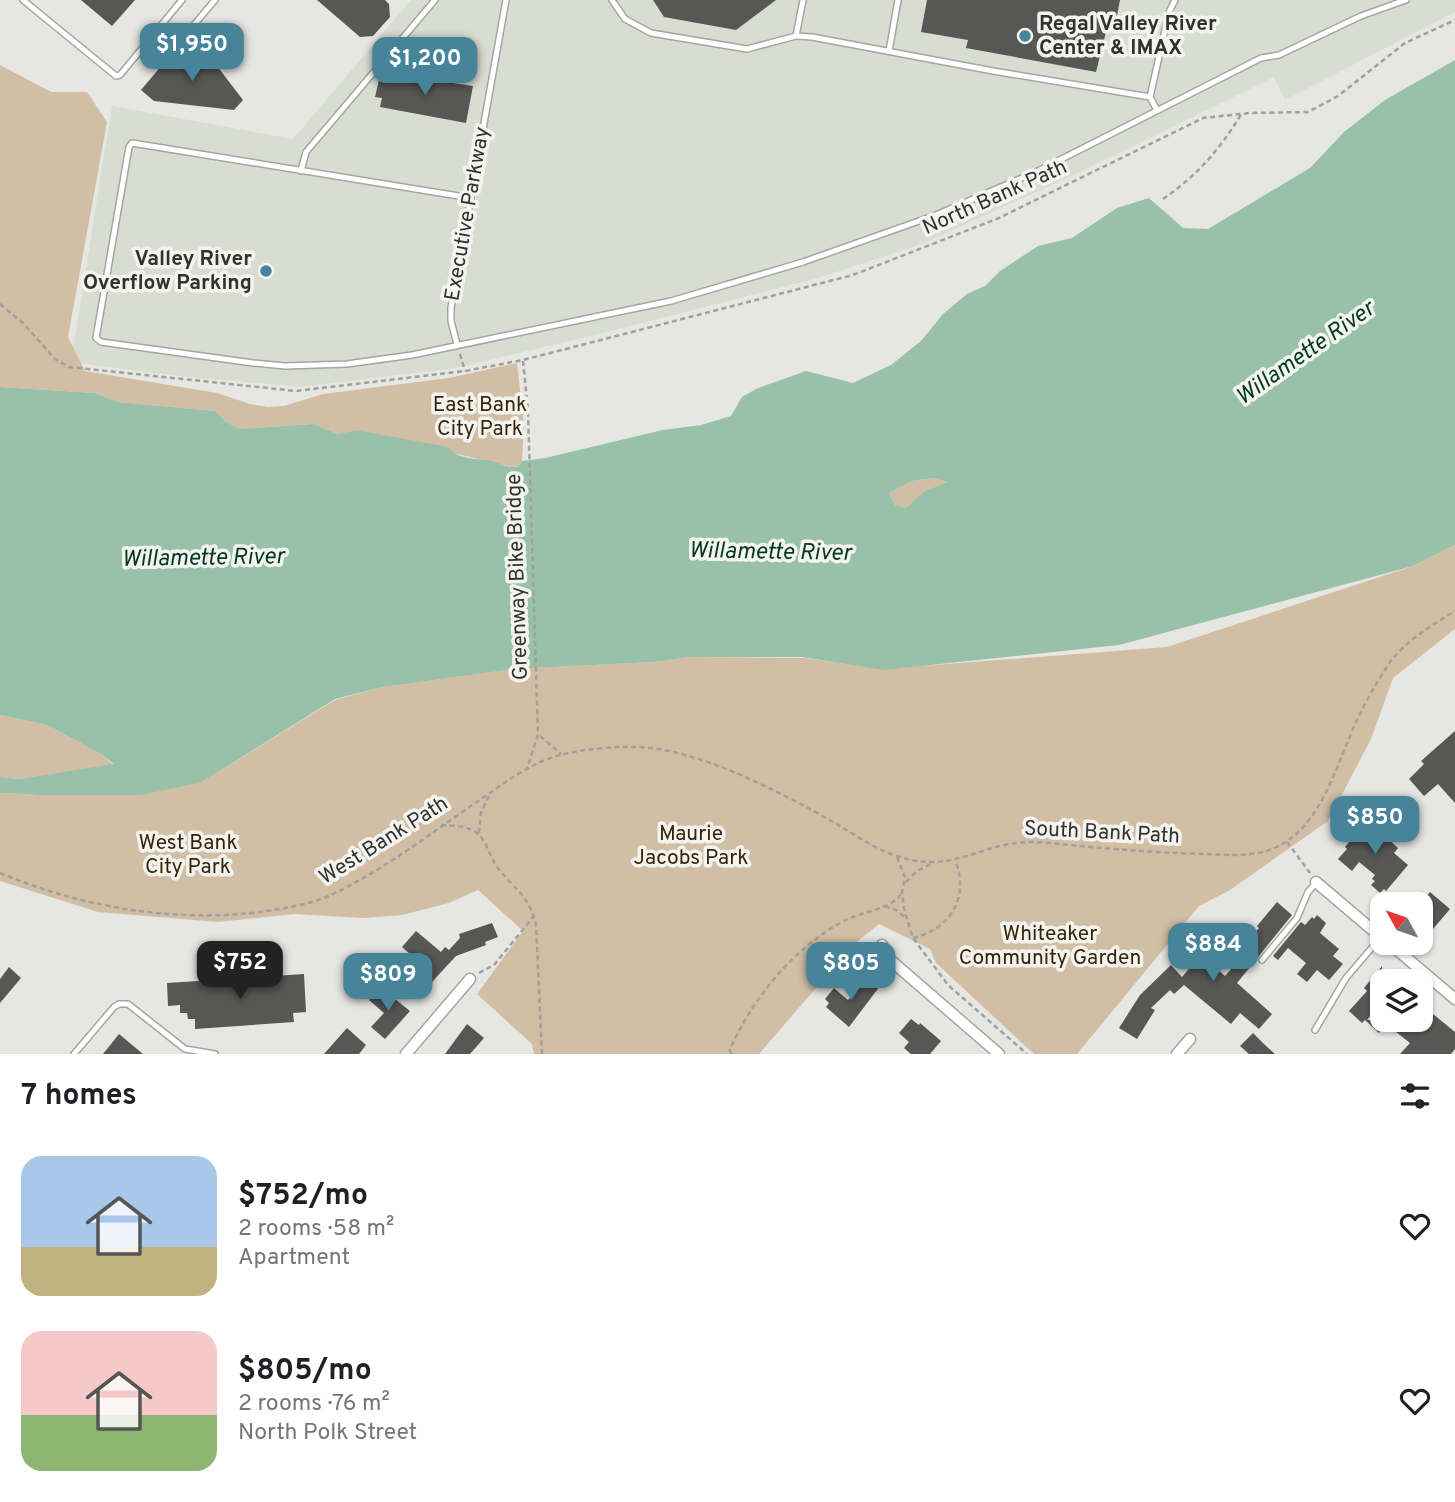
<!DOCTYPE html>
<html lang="en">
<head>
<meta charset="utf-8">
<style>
	:root { --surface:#fff; --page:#f6f6f6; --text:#202124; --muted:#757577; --accent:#458499 }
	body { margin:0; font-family:Overpass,sans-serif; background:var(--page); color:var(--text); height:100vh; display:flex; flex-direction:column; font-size:26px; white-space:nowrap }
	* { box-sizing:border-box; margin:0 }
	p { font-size:23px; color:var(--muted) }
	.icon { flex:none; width:38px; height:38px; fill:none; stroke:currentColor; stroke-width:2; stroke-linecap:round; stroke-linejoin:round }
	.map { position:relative; height:1054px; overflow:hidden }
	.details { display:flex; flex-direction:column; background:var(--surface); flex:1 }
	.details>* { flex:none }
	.needle { width:46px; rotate:310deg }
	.tools { position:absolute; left:1370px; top:892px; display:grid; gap:14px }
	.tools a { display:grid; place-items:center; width:63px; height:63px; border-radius:14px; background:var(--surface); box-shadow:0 2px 5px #0004; font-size:35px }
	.price { position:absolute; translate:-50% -60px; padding:0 16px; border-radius:14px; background:var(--accent); color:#fff; font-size:23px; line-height:46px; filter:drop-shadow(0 2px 4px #0008) }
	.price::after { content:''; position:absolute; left:50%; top:42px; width:21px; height:16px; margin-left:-10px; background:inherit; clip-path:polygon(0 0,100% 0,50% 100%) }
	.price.current { background:#222; color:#fff }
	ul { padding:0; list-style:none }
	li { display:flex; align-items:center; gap:21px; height:175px; padding:0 21px }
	li span { display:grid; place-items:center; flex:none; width:196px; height:140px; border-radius:21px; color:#555 }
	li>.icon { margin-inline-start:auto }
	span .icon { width:84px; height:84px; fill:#fffc; stroke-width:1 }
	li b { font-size:30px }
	h2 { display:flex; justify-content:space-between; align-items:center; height:84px; padding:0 21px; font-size:30px }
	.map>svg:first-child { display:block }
</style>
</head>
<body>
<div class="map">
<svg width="1455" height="1054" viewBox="0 0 1455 1054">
	<rect width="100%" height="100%" fill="#e6e6e3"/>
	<!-- built -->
	<path fill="#d9dcd1" d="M411,0H1455V12L1285,100L1274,77L1076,174L922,244L818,278L603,333L455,368L302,387L177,376L71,362L112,106L293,139Z"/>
	<!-- green -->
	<path fill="#d1bea5" d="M0,65L51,92H87L107,122L68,337L85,371L217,393L250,404L268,407L284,406L323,394L449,378L517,363L524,425L522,461L518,466L512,467L356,430L338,434L313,424L239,429L225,421L215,411L118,402L95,393L0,387Z
		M933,478L949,482L925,491L906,509L895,505L889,493L912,481Z
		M1455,545V629L1393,678L1371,739L1328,821L1230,890L1199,906L1077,1054H1034L936,963L930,949L879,924L853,945L759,1054H534L532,1044L477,994L523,931L478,890L449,903L402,915L363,918L294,914L218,922L98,912L0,881V793L38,795L86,794L202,782L335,700L383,687L512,669L654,662L690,657L805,658L882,669L1167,647L1413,566Z
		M0,715L47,725L101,754L114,765L19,779L0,777Z"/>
	<!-- water -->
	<path fill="#99c1a9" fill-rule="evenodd" d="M1455,60V545L1413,566L1119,645L883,670L802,657H690L654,662L513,669L383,687L335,699L202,782L141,795H38L0,793V777L19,779L114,764L101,754L47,725L0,715V387L95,393L118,402L215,411L225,421L239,429L313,424L338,434L356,430L448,447C458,460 476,458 491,461C498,462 505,467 513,467C519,467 519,465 522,461L545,458L663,430L701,425L731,416L742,397L756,389L806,371L853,383L891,365L921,341L943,314L967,294L985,286L1000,271L1038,246L1072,238L1117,208L1149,198L1183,228L1208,229L1310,168L1344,132L1385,100ZM933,478L948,482L925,491L906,508L895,505L889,493L912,481Z"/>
	<!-- building -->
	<path fill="#575856" d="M81,0H135L112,26Z
		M317,0H385L389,4L390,17L373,36L360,37Z
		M653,0H776L736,30L664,17Z
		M927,0H1120L1115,26L1108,24L1096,72L966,48L968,40L921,32Z
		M178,46L217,66L243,100L234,110L154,101L141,90Z
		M386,73L473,86L466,123L380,107L382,98L375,97L379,80L385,81Z
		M1455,731V803L1438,784L1424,796L1409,779L1424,764L1421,761Z
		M1382,823L1393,832L1388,839L1398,848L1394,853L1408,865L1386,891L1384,889L1380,893L1371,885L1375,881L1372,879L1375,875L1359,862L1352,871L1338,859L1347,849L1345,847L1363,825L1373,834Z
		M1430,892L1450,909L1433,929L1421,918V903Z
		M1277,902L1292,915L1237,983L1272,1014L1259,1029L1240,1013L1231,1024L1184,985L1174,994L1170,990L1151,1008L1155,1010L1137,1039L1119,1028L1140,995L1171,965L1182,977L1201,955L1225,976L1254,943L1250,939L1259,928L1257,926Z
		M1317,915L1326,923L1320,933L1339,949L1333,956L1343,964L1329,980L1317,970L1307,982L1297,974L1306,963L1288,948L1278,960L1273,956L1301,922L1305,925L1312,917L1314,919Z
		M492,923L498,937L485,942L486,945L456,956L431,983L423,976L428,970L402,947L416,931L441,952L445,947L449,950L460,938L459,934Z
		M1382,966V971L1395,982H1382V1002L1367,1020H1423L1427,1015L1430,1017L1433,1014L1455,1032V1049L1451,1054H1400L1410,1043L1386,1024L1379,1033L1365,1020L1362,1023L1349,1011L1367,991L1364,988Z
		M9,967L21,978L0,1003V979Z
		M304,974L306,1012L293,1013L294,1022L195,1029V1019H188L187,1013H180V1005L168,1006L167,983Z
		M872,980L880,986L849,1027L826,1007L829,1003L825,999L834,988L848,1000L865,981L868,984Z
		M380,987L410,1011L385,1039L371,1027L384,1013L369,1000Z
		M911,1019L919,1025L920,1023L941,1041L930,1054H911L904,1048L909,1042L899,1033Z
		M467,1024L484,1038L470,1054H445Z
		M347,1028L366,1045L359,1054H324Z
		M1253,1033L1265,1045L1275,1054H1249L1240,1046Z
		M119,1034L143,1054H103Z"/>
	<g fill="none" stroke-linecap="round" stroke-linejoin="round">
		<!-- service casing -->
		<g stroke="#a5a5a2" stroke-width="8">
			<path id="service" d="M23,0L116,76L120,75L182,0
				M612,0L625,19L651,33L747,49L796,36L812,37L993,71L1150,97
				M193,26L215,0
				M796,36L803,0
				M889,51L898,0
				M1157,110L1150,97L1169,12L1175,0
				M301,171L306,152L435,0
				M471,198L132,143L129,147L96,338L101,342L253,363L285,366L347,364L412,355L671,301L803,262L936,215L1038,171L1261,58L1279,55L1361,16L1406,0
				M457,344L451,321V308L506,0
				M1262,960L1297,918L1308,892L1316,883
				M1315,1030L1346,978L1381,937
				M74,1054L114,1007L119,1004H128L185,1049L215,1054"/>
		</g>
		<!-- minor casing -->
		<g stroke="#a5a5a2" stroke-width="13">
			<path id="minor" d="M1316,882L1382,938
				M1389,943L1455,999
				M882,945L888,958L999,1054
				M406,1054L470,979
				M1177,1054L1190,1039"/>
		</g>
		<!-- path -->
		<path stroke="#a0a09d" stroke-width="2.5" stroke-dasharray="5 3.5" stroke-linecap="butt" d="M1163,199C1198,175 1220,149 1242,113
			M0,304L24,324L55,359L69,367L296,391L465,371L523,360L853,275L999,218L1203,118L1250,113L1308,112L1338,96L1405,43L1455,20
			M460,354L465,371
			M523,361L528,411L538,735L527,768
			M540,736L561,754
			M441,825C454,826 467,825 478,834C487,842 490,857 497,867C514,889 528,894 536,924L542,1054
			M479,833L481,813L489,796
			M1287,842L1310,873
			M897,857L905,877L902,893L905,913L913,938L948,985L1027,1054
			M0,873C89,910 190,926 285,908C302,905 319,901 333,894C386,869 439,827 487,795C510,779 533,762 560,755C577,750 616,746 634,747C696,747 782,793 835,823C854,834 873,848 894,855C952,876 977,843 1031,842C1048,842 1065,845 1081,846C1123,850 1164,853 1206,854C1228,855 1251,857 1272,849C1322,829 1336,764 1357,720C1366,701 1378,680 1390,662C1406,641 1432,625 1455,611
			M906,882L917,871L931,864
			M885,906L896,910L906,918
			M913,938C950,929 969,899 956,862
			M479,973L494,965L534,916
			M731,1054L730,1050C751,1000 795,946 844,921C862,911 891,910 902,893"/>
		<!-- service -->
		<use href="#service" stroke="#fff" stroke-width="5"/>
		<!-- minor -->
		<use href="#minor" stroke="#fff" stroke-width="10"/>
	</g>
	<!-- markers -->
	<g fill="#458499" stroke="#f3f4f0" stroke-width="2.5">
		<circle cx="1025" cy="36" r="7"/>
		<circle cx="266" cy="271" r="7"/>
	</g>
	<g text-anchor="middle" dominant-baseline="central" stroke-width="7" stroke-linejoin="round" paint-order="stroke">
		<!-- poi labels -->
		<g font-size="21" font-weight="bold" fill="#323231" stroke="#f3f4f0" text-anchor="start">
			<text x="1039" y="24">Regal Valley River<tspan x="1039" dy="24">Center &amp; IMAX</tspan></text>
			<text x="252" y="259" text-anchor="end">Valley River<tspan x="252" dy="24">Overflow Parking</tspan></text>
		</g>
		<!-- street labels -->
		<g font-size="21" fill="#323231" stroke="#f3f4f0">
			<text transform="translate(995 198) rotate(-24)">North Bank Path</text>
			<text transform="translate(468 214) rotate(-80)">Executive Parkway</text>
			<text transform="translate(518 577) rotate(-92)">Greenway Bike Bridge</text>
			<text transform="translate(1102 833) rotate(3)">South Bank Path</text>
			<text transform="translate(384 841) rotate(-32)">West Bank Path</text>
		</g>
		<!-- park labels -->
		<g font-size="21" fill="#382508" stroke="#f3f4f0">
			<text x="480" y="405">East Bank<tspan x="480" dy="24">City Park</tspan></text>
			<text x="691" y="834">Maurie<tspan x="691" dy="24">Jacobs Park</tspan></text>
			<text x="188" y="843">West Bank<tspan x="188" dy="24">City Park</tspan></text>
			<text x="1050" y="934">Whiteaker<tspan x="1050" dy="24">Community Garden</tspan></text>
		</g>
		<!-- water labels -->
		<g font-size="23" font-style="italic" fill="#033821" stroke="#f3f4f0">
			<text transform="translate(1306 354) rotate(-35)">Willamette River</text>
			<text transform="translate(770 553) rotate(1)">Willamette River</text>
			<text transform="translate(203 559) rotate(-1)">Willamette River</text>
		</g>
	</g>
</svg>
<div class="tools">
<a><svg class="needle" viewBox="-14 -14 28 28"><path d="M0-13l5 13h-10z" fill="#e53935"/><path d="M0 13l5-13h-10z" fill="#757577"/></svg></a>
<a><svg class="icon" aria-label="layers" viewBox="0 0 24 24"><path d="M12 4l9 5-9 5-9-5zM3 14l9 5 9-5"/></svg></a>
</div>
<b class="price" style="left:192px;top:83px">$1,950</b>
<b class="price" style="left:425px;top:97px">$1,200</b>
<b class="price" style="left:1375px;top:856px">$850</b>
<b class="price" style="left:1213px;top:983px">$884</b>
<b class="price current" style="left:240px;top:1001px">$752</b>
<b class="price" style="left:851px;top:1002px">$805</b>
<b class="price" style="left:388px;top:1013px">$809</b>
</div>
<section class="details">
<h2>7 homes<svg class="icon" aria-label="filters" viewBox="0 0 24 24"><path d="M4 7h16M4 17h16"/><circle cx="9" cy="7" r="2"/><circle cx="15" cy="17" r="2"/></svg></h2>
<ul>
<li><span style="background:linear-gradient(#a9c7e8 65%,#c2b280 0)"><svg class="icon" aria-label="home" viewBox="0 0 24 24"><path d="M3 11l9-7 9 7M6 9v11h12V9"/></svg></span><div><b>$752/mo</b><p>2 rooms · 58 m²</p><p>Apartment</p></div><svg class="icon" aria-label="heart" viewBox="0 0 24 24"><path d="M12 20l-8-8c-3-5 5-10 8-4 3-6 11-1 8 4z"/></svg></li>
<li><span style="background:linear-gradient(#f6c9c9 60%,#8fb573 0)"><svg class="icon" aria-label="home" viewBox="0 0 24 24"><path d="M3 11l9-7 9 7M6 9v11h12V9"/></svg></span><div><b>$805/mo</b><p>2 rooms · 76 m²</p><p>North Polk Street</p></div><svg class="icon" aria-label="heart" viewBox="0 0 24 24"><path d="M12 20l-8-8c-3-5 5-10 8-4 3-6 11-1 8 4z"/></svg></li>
</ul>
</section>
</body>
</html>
